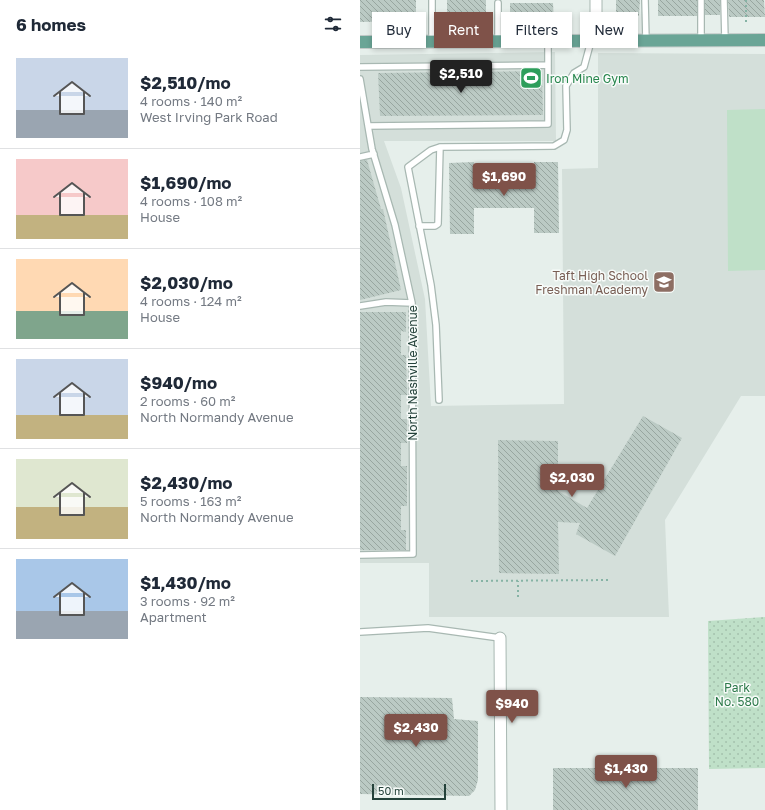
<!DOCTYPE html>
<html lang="en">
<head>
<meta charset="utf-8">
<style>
	:root { --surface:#fff; --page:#f6f6f7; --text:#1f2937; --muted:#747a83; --line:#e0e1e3; --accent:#7f5249 }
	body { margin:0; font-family:"Golos Text",sans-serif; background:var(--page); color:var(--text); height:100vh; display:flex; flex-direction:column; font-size:15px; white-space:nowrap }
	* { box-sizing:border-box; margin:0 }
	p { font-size:13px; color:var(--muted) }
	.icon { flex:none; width:22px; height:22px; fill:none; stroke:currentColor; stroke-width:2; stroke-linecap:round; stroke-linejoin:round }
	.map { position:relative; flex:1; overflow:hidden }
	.sheet { display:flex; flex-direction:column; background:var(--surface); width:360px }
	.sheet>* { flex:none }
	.top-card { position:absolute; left:12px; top:12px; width:333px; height:36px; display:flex; gap:8px }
	.scale { position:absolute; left:12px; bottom:10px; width:74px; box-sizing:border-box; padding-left:4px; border:2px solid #24423a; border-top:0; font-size:11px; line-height:14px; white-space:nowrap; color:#24423a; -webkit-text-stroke:3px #f7fbf9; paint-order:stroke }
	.price { position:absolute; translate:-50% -34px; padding:0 9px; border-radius:4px; background:var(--accent); color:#fff; font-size:13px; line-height:26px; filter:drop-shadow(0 1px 2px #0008) }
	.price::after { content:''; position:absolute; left:50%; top:24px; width:12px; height:9px; margin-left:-6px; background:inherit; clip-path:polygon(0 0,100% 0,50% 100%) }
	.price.active { background:#222; color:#fff }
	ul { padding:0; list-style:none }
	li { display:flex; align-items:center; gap:12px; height:100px; padding:0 16px }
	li+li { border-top:1px solid var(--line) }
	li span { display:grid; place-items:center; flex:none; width:112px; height:80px; border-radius:0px; color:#555 }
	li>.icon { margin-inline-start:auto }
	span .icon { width:48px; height:48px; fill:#fffc; stroke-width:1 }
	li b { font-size:17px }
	h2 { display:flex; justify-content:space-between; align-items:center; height:48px; padding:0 16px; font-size:17px }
	.tag { padding:0 14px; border-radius:0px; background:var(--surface); box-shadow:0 2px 6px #0003; font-size:14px; line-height:36px }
	.tag.active { background:var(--accent); color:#fff }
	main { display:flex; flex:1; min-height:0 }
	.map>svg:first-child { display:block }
</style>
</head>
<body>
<main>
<section class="sheet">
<h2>6 homes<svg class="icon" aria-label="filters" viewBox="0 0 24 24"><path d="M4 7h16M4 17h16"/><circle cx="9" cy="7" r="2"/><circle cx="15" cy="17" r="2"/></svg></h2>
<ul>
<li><span style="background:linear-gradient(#c9d6e8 65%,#9aa5b1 0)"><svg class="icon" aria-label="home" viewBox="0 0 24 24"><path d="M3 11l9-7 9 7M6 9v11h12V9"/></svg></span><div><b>$2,510/mo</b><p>4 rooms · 140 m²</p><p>West Irving Park Road</p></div></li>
<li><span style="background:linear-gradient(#f6c9c9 70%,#c2b280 0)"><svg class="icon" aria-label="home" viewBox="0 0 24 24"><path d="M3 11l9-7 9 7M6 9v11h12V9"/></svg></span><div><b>$1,690/mo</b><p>4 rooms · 108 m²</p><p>House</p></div></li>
<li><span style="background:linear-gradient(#ffd9b3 65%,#7fa58c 0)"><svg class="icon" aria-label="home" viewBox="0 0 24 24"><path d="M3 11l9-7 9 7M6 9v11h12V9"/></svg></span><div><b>$2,030/mo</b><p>4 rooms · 124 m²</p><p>House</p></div></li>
<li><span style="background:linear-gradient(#c9d6e8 70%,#c2b280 0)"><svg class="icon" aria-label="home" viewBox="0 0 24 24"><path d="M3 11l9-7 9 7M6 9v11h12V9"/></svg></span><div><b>$940/mo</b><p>2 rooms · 60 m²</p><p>North Normandy Avenue</p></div></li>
<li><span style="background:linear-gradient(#dfe7d0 60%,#c2b280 0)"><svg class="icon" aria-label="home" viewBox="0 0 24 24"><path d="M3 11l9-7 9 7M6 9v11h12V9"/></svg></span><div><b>$2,430/mo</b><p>5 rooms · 163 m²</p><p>North Normandy Avenue</p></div></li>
<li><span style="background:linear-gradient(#a9c7e8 65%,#9aa5b1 0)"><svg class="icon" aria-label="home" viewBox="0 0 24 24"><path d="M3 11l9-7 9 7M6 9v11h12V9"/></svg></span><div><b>$1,430/mo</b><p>3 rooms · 92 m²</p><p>Apartment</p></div></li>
</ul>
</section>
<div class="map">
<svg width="405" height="810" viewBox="0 0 405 810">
	<defs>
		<pattern id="park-dots" width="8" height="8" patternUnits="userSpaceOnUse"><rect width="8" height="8" fill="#bfe0c8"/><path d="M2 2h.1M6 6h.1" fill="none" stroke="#a4c1ad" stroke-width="1.8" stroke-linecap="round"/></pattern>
		<pattern id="building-back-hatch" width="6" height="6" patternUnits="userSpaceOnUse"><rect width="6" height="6" fill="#bbcac4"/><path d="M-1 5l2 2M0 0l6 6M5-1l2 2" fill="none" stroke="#98a6a0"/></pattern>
	</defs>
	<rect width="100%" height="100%" fill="#e6efeb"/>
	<!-- built -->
	<path fill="#d4dfda" d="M195,52L196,141H24L41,188L65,299L71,406L204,404L202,169L238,168V53L405,54V396H381L305,520L309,617H69V563H0V55Z"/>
	<!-- green -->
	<path fill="#bfe0c8" d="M405,109V270L368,271L367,110Z"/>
	<!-- park -->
	<path fill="url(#park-dots)" d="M405,617V768L349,769L348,621Z"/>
	<!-- building -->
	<path fill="url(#building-back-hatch)" d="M0,0H56V21L0,22Z
		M87,0H126V21L87,22Z
		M256,0H280L279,16H256Z
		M298,0H337V16H298Z
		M345,0H360V15H345Z
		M368,0H404L405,17H369Z
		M150,3H193L194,23H150Z
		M182,71L183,115L20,116L18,73Z
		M7,160L21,209H23L41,290L0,300V161Z
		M114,162V186H135V172H153V185H174V162H198L199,233H174V208H114V234H90L89,163Z
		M0,312H46V332L41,331V355H46L47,395H41V419H47V443H41V466H47V506H41V530H46V550H0Z
		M283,416L322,438L255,556L216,534L220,523L198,522L199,574L139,573L138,440L198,441V491L227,508Z
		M0,697L92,698L94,719L118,721V780L115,790L109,796L0,794Z
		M193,768H338V810H193Z"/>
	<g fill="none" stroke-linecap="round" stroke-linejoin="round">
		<!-- service casing -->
		<g stroke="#a8b8b2" stroke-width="8">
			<path id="service" d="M285,0L286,41
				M341,0V40
				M364,0L365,40
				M138,41V3
				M72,42V0
				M0,67L188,65
				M0,79L12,149L35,225L52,303L53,554L0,555
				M8,126L188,124V41
				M0,157L14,154
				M59,226H75L78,224L80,147
				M0,306L26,302L52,303
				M79,400L76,325L71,285L48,167L71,150L80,147L194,146L204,140L207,130L206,86L214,73L224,67L231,41
				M0,632L68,628L140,638"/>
		</g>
		<!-- minor casing -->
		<g stroke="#a8b8b2" stroke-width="13">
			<path id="minor" d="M236,0V41
				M140,638L141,810"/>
		</g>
		<!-- primary casing -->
		<g stroke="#c2cac8" stroke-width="14">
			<path id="primary" d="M0,42L405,40"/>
		</g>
		<!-- path -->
		<path stroke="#86b3a5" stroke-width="2" stroke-dasharray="2 3" stroke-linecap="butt" d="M386,0V24
			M111,581L251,580
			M158,597V581"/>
		<!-- service -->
		<use href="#service" stroke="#fff" stroke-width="5.5"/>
		<!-- minor -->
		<use href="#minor" stroke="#fff" stroke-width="11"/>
		<!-- primary -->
		<use href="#primary" stroke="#6aa596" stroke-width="12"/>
	</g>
	<!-- icons -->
	<defs>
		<g id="stadium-square" transform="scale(1.15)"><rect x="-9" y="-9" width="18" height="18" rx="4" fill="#2e9e5b" stroke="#f7fbf9"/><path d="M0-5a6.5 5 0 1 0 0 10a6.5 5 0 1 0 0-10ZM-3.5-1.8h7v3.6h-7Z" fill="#fff"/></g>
		<g id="school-square" transform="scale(1.15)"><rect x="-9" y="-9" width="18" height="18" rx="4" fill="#8d6e63" stroke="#f7fbf9"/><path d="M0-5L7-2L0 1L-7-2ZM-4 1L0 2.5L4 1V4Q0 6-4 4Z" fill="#fff"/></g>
	</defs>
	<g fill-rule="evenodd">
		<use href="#stadium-square" x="171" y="78"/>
		<use href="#school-square" x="304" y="282"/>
	</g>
	<g text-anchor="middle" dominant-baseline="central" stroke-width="3" stroke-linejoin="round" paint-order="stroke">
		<!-- leisure labels -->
		<g font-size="12" fill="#27864d" stroke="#f7fbf9" text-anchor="start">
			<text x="186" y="78">Iron Mine Gym</text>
		</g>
		<!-- education labels -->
		<g font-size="12" fill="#785e54" stroke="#f7fbf9" text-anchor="end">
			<text x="288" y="275">Taft High School<tspan x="288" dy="14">Freshman Academy</tspan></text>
		</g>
		<!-- street labels -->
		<g font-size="12" fill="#24423a" stroke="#f7fbf9">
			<text transform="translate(52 373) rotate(-90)">North Nashville Avenue</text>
		</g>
		<!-- park labels -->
		<g font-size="12" fill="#2d7a4b" stroke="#f7fbf9">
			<text x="377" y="687">Park<tspan x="377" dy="14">No. 580</tspan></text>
		</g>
	</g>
</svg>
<div class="scale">50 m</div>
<b class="price active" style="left:101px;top:94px">$2,510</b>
<b class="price" style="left:144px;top:197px">$1,690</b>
<b class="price" style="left:212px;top:498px">$2,030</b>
<b class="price" style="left:152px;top:724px">$940</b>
<b class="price" style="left:56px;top:748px">$2,430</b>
<b class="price" style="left:266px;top:789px">$1,430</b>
<div class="top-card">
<a class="tag">Buy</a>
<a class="tag active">Rent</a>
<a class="tag">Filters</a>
<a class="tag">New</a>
</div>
</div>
</main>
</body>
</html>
